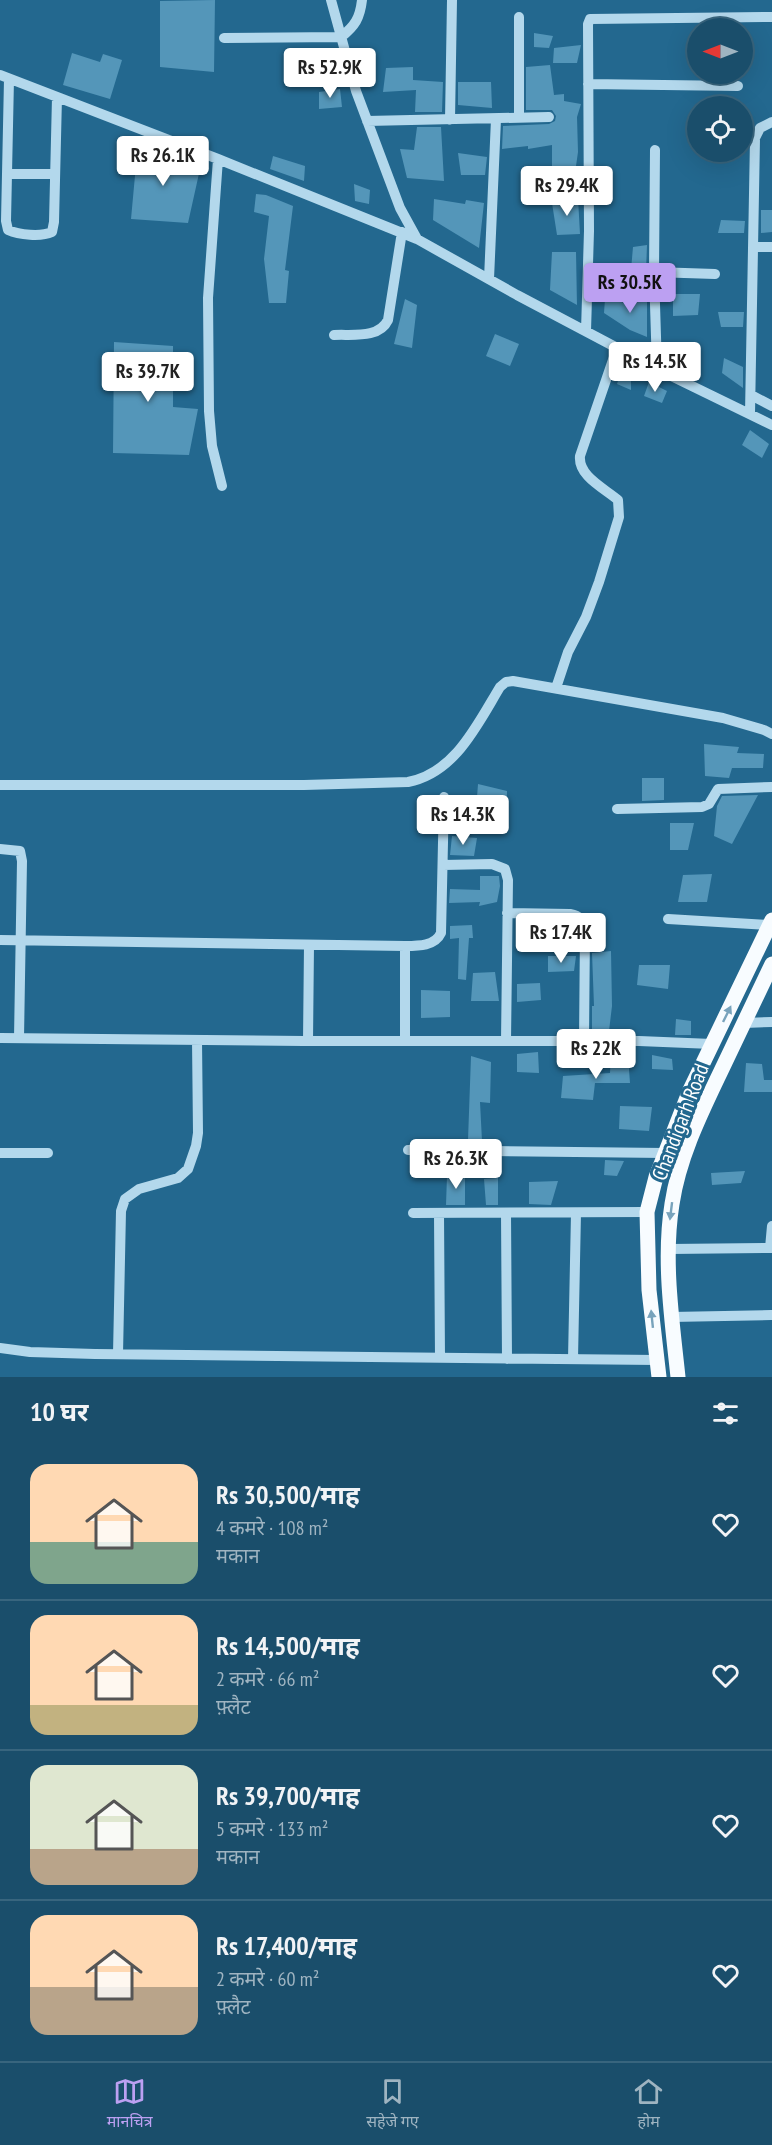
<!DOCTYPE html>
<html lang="hi">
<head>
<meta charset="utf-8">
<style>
	:root { --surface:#1a4e6b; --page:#235571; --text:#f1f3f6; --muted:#9fb4c1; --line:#38657e; --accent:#bca0f2 }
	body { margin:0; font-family:"PT Sans Narrow","Noto Sans Devanagari",sans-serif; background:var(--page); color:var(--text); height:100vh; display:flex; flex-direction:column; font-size:22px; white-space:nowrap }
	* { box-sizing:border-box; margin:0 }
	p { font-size:20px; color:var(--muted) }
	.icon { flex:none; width:33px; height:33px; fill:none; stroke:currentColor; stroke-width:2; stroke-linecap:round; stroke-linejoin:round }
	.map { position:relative; height:1377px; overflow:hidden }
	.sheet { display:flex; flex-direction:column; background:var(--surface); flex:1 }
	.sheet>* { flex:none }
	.needle { width:39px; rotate:270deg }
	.buttons { position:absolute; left:687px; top:18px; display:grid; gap:12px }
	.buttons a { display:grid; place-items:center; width:66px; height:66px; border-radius:50%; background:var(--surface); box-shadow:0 6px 24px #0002,0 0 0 2px var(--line); font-size:30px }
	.price { position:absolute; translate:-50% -51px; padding:0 14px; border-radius:6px; background:#fff; color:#222; font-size:20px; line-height:39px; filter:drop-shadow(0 2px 3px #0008) }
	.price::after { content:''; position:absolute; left:50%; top:36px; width:18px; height:14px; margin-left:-9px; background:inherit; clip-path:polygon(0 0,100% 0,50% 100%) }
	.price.current { background:var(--accent); color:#111 }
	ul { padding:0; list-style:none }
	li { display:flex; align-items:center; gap:18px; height:150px; padding:0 30px }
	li+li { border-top:2px solid var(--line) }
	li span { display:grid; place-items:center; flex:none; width:168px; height:120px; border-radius:18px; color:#555 }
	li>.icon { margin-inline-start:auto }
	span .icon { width:72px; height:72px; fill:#fffc; stroke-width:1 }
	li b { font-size:26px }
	h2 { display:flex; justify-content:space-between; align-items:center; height:72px; padding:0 30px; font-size:26px }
	.tabs { display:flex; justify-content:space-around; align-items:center; height:84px; border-top:2px solid var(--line); background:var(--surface); font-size:16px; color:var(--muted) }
	.tabs a { display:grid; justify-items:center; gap:3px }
	.tabs .current { color:var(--accent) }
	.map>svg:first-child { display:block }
</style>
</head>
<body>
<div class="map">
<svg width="772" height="1377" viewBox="0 0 772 1377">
	<rect width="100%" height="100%" fill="#23688f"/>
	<!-- building -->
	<path fill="#5496b9" d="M215,0L214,72L160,67V1Z
		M534,33L553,36L549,48L534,47Z
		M581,45L577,63H553L554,48Z
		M72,53L100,62L103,54L122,60L110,99L63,85Z
		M550,65L554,95L564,94V101L581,104L577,117L578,152L576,166L552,168V145L528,149V146L502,149L503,126L549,124L555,121L556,116L552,110H526V67Z
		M413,67V80L443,82L442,112H415L416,90L383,92L386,68Z
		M458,82H491L492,108L458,105Z
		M340,89L342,107L319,109V92Z
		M417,127H441L444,181L407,178L400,149L414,150Z
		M138,143L200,169L188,223L131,219Z
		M458,153L487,157L485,175H461Z
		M273,156L305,166L304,181L270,169Z
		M551,177L550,199L524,202V180Z
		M354,184L370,190L369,204L355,201Z
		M256,194L266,195L293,206L285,270L289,271L286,303H269L264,259L269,216L254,212Z
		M578,198L580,234L557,235L552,203Z
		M434,199L465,204L466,200L484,203L479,248L433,220Z
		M761,210H772V232L761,233Z
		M721,220L745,221L744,233H718Z
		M647,245L646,272L631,270L633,247Z
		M552,252H576L577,305L550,290Z
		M673,294H700L698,315L673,316Z
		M631,297H647V337L630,330L604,313L605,299L632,304Z
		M405,299L417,305L412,348L394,344Z
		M718,312H744L743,327H721Z
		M495,334L519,344L510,366L486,356Z
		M114,342L173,346V407L198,409L189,455L113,453Z
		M724,358L743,367V388L722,373Z
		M621,371L631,372V390L617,384Z
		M649,382L667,391L662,403L644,396Z
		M750,430L769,444L762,458L742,445Z
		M704,744L739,747L737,753L764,754L763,768H732L729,778L705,776Z
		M642,778H664V800L642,801Z
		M478,784L507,791L506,827L475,824Z
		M758,795L732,844L714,836L717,806L722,796Z
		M670,823H694L688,850H670Z
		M452,836L477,838L474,856L450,855Z
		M712,874L707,902H678L683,875Z
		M480,876H499L500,886L497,902L479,906L480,902L449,903L450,889L480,890Z
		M472,925L473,938H469L466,980L458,979L459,938L450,939V926Z
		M611,951L612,1006L609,1031L592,1030V1006H594L592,953Z
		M548,956H576L574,971L548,972Z
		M639,965H670L668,989L637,985Z
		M495,972L499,1001H471L473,973Z
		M540,983L541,1000L517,1002V984Z
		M421,990L450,991V1017L421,1018Z
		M676,1019L691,1021V1035H675Z
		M538,1052L539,1073L517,1072V1054Z
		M611,1053L628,1056L630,1083H595L593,1100L561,1098L563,1076L610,1073Z
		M652,1055L672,1059L673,1070L652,1069Z
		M471,1056L491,1062L490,1103L480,1102L482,1141L468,1140Z
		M746,1063L762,1064L764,1080H772V1092H744Z
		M620,1106L652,1107L649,1131L619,1129Z
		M605,1160L624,1161L617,1176L604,1175Z
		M745,1171L741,1183L712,1185L711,1173Z
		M465,1175V1205H446L447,1176Z
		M498,1178V1205H486L484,1179Z
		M558,1181L551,1205L529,1204V1182Z"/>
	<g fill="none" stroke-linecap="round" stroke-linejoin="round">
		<!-- minor -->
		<path stroke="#b3d8ec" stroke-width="10" d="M331,0L356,91L400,208L417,239L517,295L657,369L772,425
			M519,17V118
			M224,38L341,37C355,26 360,18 362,0
			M0,75L218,159L417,239
			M9,79L6,221L8,230C19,235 41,237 52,232L54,222L57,97
			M588,84L738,86
			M450,120L452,0
			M367,121L549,117
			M655,150L654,272L657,369
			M218,159L208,298L209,411L212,446L222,486
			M7,174H55
			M753,247H772
			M654,272L715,274
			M489,279L496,119
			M586,331L589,231L588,24L590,19L772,17
			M334,335C352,334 379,339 388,320L402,232
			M751,395L772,406
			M750,414L755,138L760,128L772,122
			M556,688L568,652L586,617L599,582L619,517L618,500C604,488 578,476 580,456L617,348
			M0,785H304L408,782C455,773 477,725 500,687L506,682L513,681L723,718L764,730L772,734
			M617,809L702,807L709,804L718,789L772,787
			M0,849L20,851L22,861L19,1038
			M443,865L492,864L505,869L508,880L506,1041
			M507,913L570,914C580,916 582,919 585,929L584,1041
			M668,919L770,925
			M0,940L405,946C419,946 435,946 441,933L444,797
			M744,1023L772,1022
			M0,1038L304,1041H639L712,1044
			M308,1041L309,945
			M405,1041V946
			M408,1150L665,1153
			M0,1153H48
			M413,1213L647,1212
			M506,1213L507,1359
			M439,1214L440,1358
			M770,1248L772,1226
			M669,1249L772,1248
			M671,1317L771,1315
			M0,1348L30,1352L95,1354L657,1360
			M118,1354L121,1211L125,1199L139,1189L178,1178L188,1169L196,1146L198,1133L197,1040
			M573,1359L576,1213"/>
		<!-- major -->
		<path stroke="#f8fcff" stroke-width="15" d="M659,1377L649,1290L647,1212L656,1177L690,1090L772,920
			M678,1377C672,1320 663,1260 672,1204C679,1157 701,1113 721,1071C738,1035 755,999 772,964"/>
	</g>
	<!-- one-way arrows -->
	<defs><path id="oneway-solid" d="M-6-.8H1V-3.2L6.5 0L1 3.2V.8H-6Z" transform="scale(1.5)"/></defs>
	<g fill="#78a3bc">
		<use href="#oneway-solid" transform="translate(727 1014) rotate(-64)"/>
		<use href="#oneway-solid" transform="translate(671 1211) rotate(97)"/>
		<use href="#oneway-solid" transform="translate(652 1319) rotate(-96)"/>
	</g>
	<g text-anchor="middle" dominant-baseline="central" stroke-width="6" stroke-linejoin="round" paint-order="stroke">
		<!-- street labels -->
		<g font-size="21" fill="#fff" stroke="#23688f">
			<text transform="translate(680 1122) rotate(-69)">Chandigarh Road</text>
		</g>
	</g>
</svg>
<div class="buttons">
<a><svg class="needle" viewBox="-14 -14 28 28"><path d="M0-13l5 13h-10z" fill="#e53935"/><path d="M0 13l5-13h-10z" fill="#9fb4c1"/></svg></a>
<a><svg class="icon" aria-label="locate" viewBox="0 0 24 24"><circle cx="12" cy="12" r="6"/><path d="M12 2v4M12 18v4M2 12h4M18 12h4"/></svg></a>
</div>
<b class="price" style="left:330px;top:99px">Rs 52.9K</b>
<b class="price" style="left:163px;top:187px">Rs 26.1K</b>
<b class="price" style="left:567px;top:217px">Rs 29.4K</b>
<b class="price current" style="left:630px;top:314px">Rs 30.5K</b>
<b class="price" style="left:655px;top:393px">Rs 14.5K</b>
<b class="price" style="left:148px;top:403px">Rs 39.7K</b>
<b class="price" style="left:463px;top:846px">Rs 14.3K</b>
<b class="price" style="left:561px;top:964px">Rs 17.4K</b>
<b class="price" style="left:596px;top:1080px">Rs 22K</b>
<b class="price" style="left:456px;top:1190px">Rs 26.3K</b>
</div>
<section class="sheet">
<h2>10 घर<svg class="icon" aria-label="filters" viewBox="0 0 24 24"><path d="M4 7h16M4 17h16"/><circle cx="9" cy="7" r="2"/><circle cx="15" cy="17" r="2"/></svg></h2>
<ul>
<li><span style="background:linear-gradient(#ffd9b3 65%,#7fa58c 0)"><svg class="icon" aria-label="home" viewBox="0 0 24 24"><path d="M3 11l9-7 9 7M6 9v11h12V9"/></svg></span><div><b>Rs 30,500/माह</b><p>4 कमरे · 108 m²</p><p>मकान</p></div><svg class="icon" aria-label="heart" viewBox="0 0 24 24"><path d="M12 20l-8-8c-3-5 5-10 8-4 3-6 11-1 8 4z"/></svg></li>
<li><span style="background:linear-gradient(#ffd9b3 75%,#c2b280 0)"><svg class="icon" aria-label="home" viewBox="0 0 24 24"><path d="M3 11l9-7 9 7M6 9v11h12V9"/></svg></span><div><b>Rs 14,500/माह</b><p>2 कमरे · 66 m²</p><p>फ़्लैट</p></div><svg class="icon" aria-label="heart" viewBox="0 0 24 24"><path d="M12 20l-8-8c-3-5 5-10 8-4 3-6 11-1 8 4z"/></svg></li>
<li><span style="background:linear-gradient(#dfe7d0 70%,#b9a48a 0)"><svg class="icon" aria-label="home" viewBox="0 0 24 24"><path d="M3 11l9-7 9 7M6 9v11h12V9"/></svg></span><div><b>Rs 39,700/माह</b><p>5 कमरे · 133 m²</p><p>मकान</p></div><svg class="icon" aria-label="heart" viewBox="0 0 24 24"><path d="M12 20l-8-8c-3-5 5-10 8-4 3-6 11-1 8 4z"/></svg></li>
<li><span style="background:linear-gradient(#ffd9b3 60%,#b9a48a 0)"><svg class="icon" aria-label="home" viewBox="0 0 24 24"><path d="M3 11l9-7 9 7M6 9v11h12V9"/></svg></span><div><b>Rs 17,400/माह</b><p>2 कमरे · 60 m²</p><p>फ़्लैट</p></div><svg class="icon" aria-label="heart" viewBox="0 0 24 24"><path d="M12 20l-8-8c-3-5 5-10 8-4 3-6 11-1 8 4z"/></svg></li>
</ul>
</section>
<nav class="tabs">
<a class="current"><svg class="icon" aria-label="map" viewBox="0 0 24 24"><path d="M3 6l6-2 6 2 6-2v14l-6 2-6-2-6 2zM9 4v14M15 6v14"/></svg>मानचित्र</a>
<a><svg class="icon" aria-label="saved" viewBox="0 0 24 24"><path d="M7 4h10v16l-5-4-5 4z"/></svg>सहेजे गए</a>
<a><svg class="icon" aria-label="home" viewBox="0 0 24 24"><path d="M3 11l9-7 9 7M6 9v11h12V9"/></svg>होम</a>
</nav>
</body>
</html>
